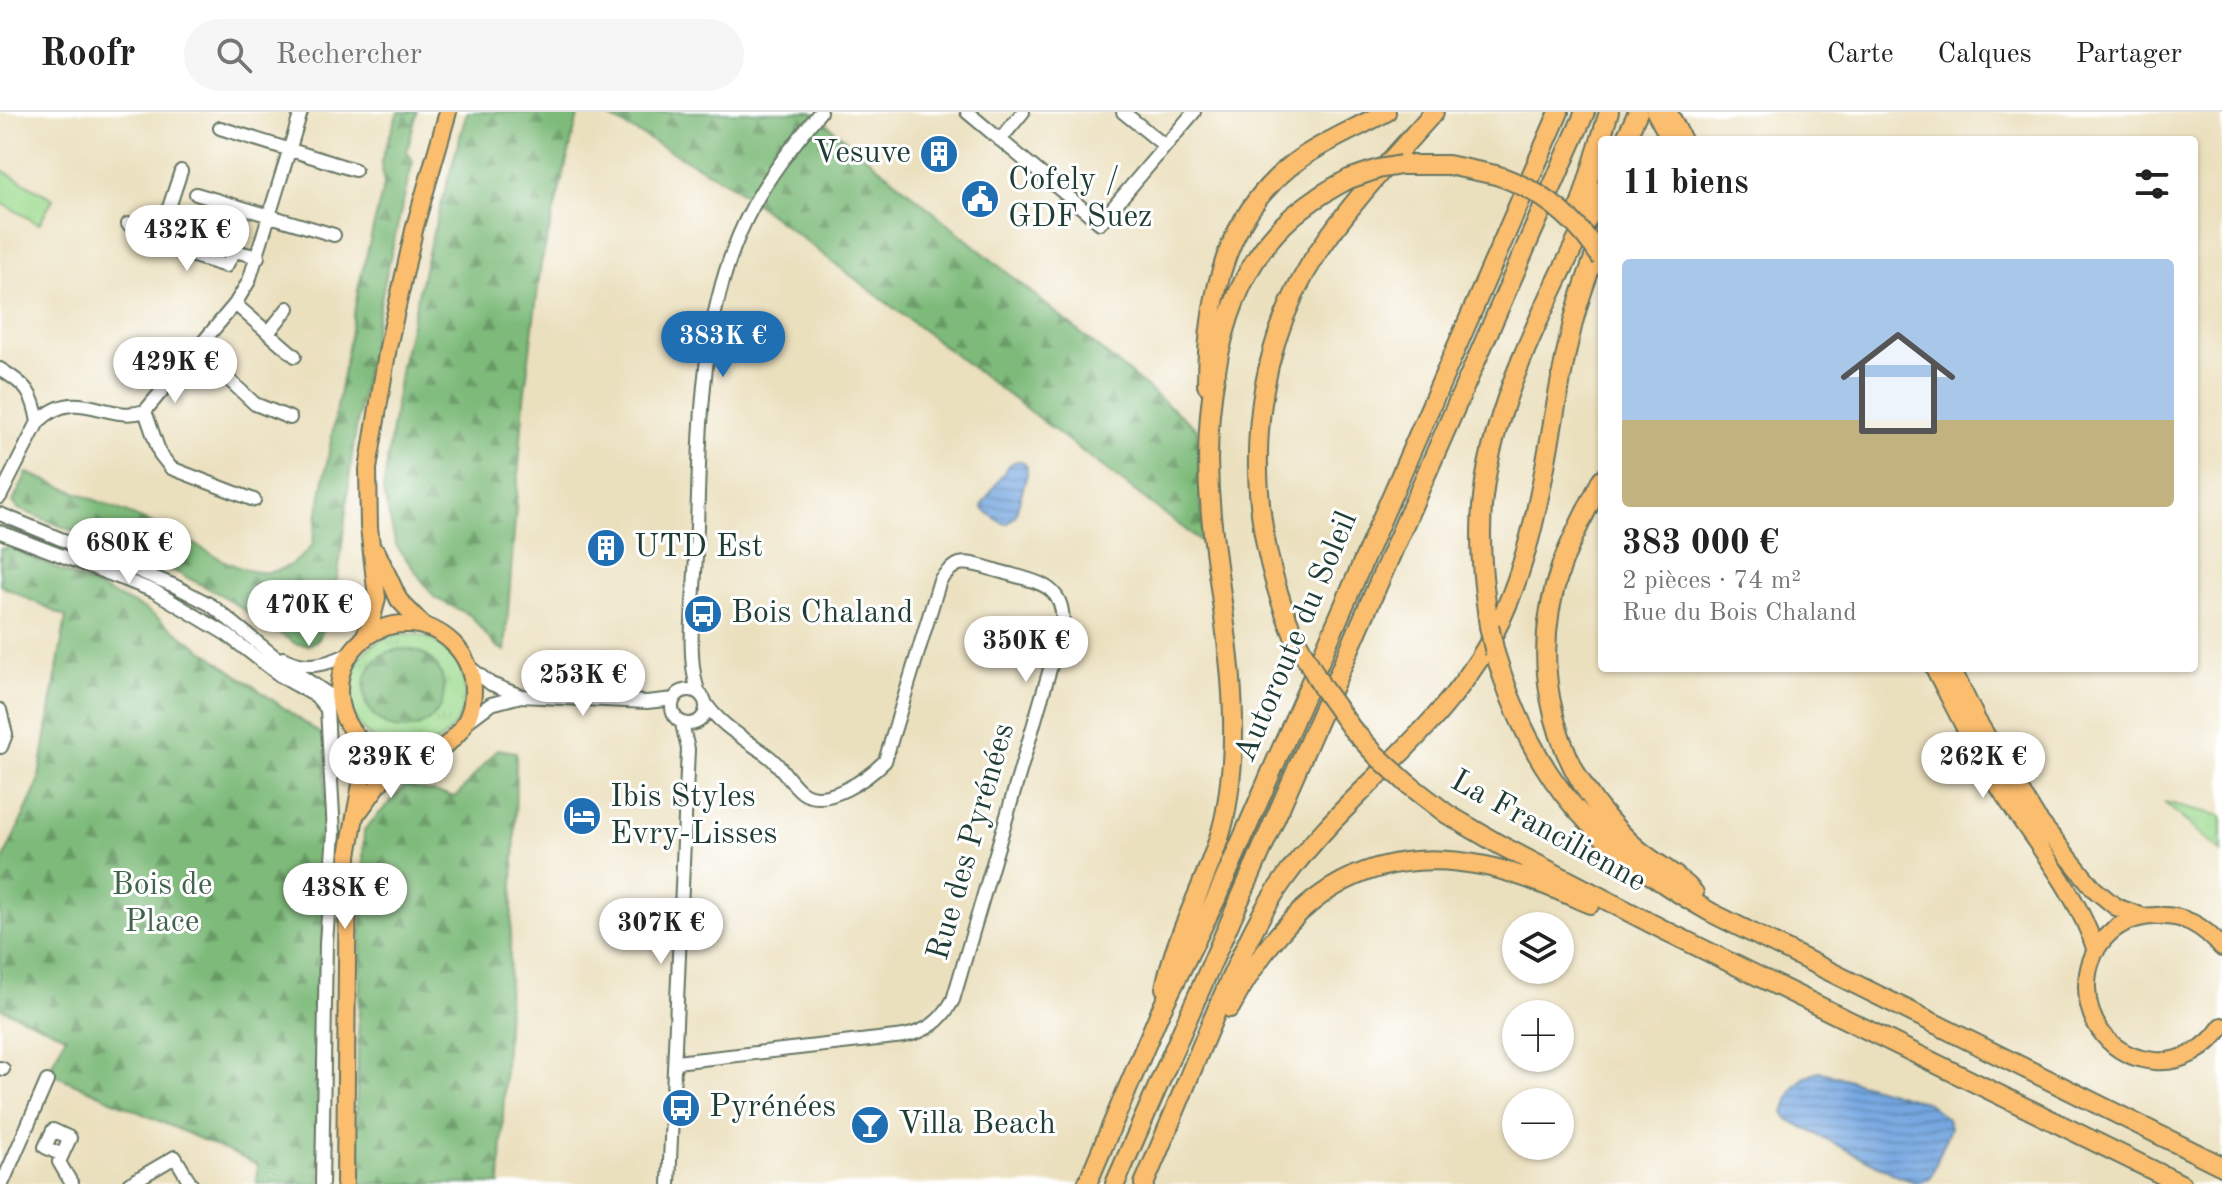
<!DOCTYPE html>
<html lang="fr">
<head>
<meta charset="utf-8">
<style>
	:root { --surface:#fff; --page:#f6f6f6; --text:#222; --muted:#767676; --line:#e0e0e0; --accent:#1f6fb2 }
	body { margin:0; font-family:"Old Standard TT",serif; background:var(--page); color:var(--text); height:100vh; display:flex; flex-direction:column; font-size:30px; white-space:nowrap }
	* { box-sizing:border-box; margin:0 }
	p { font-size:26px; color:var(--muted) }
	.icon { flex:none; width:44px; height:44px; fill:none; stroke:currentColor; stroke-width:2; stroke-linecap:round; stroke-linejoin:round }
	.map { position:relative; flex:1; overflow:hidden }
	.sheet { position:absolute; left:1598px; top:24px; width:600px; height:536px; display:flex; flex-direction:column; background:var(--surface); border-radius:8px; box-shadow:0 2px 6px #0004 }
	.sheet>* { flex:none }
	.buttons { position:absolute; left:1502px; top:800px; display:grid; gap:16px }
	.buttons a { display:grid; place-items:center; width:72px; height:72px; border-radius:50%; background:var(--surface); box-shadow:0 2px 6px #0004; font-size:40px }
	.price { position:absolute; translate:-50% -68px; padding:0 18px; border-radius:28px; background:#fff; color:#222; font-size:26px; line-height:52px; filter:drop-shadow(0 2px 4px #0008) }
	.price::after { content:''; position:absolute; left:50%; top:48px; width:24px; height:18px; margin-left:-12px; background:inherit; clip-path:polygon(0 0,100% 0,50% 100%) }
	.price.current { background:var(--accent); color:#fff }
	ul { padding:0; list-style:none }
	li { display:grid; align-content:center; gap:16px; height:424px; padding:0 24px }
	li span { display:grid; place-items:center; height:248px; border-radius:8px; color:#555 }
	li>.icon { margin-inline-start:auto }
	span .icon { width:144px; height:144px; fill:#fffc; stroke-width:1 }
	li b { font-size:34px }
	h2 { display:flex; justify-content:space-between; align-items:center; height:96px; padding:0 24px; font-size:34px }
	header { display:flex; align-items:center; gap:48px; box-sizing:border-box; height:112px; padding:0 40px; background:var(--surface); border-bottom:2px solid var(--line) }
	header strong { font-size:38px }
	nav { display:flex; gap:44px; margin-inline-start:auto; font-size:28px }
	.search { width:560px; height:72px; background:var(--page); display:flex; align-items:center; gap:20px; box-sizing:border-box; padding:0 28px; border-radius:44px; color:var(--muted); font-size:30px }
	.map>svg:first-child { display:block }
</style>
</head>
<body>
<header>
<strong>Roofr</strong>
<div class="search"><svg class="icon" aria-label="search" viewBox="0 0 24 24"><circle cx="10" cy="10" r="6"/><path d="M15 15l6 6"/></svg>Rechercher</div>
<nav><a>Carte</a><a>Calques</a><a>Partager</a></nav>
</header>
<div class="map">
<svg width="2222" height="1072" viewBox="0 0 2222 1072">
	<defs>
		<pattern id="grass-tufts" width="24" height="20" patternUnits="userSpaceOnUse" patternTransform="scale(2)"><rect width="24" height="20" fill="#9ddb8f"/><path d="M3 7l-1-3M5 7V3M7 7l1-3M15 17l-1-3M17 17v-4M19 17l1-3" fill="none" stroke="#87bd7c"/></pattern>
		<pattern id="forest-firs" width="22" height="20" patternUnits="userSpaceOnUse" patternTransform="scale(2)"><rect width="22" height="20" fill="#7ebb7a"/><path d="M5 1l3.5 6h-7zM16 11l3.5 6h-7z" fill="#679965"/></pattern>
		<pattern id="water-rules" width="6" height="5" patternUnits="userSpaceOnUse" patternTransform="scale(2)"><rect width="6" height="5" fill="#74a6e0"/><path d="M0 2.5h6" fill="none" stroke="#5f88b6"/></pattern>
	</defs>
	<rect width="100%" height="100%" fill="#fff"/>
	<filter id="ink" filterUnits="userSpaceOnUse"><feTurbulence type="fractalNoise" baseFrequency=".0125" numOctaves="2"/><feDisplacementMap in="SourceGraphic" scale="16" xChannelSelector="R" yChannelSelector="G"/><feConvolveMatrix kernelMatrix="1 2 1 2 8 2 1 2 1" color-interpolation-filters="sRGB"/></filter>
	<filter id="wash" filterUnits="userSpaceOnUse"><feTurbulence type="fractalNoise" baseFrequency=".006" numOctaves="4" result="noise"/><feDisplacementMap in="SourceGraphic" scale="32" xChannelSelector="R" yChannelSelector="G"/><feGaussianBlur stdDeviation="1.8" result="paint"/><feColorMatrix in="noise" values="0 0 0 0 0 0 0 0 0 0 0 0 0 0 0 0 0 1.4 0 .05"/><feComposite in="paint" operator="in"/></filter>
	<g filter="url(#wash)">
		<rect width="100%" height="100%" fill="#ebe0be"/>
		<!-- grass -->
		<path fill="url(#grass-tufts)" stroke="#5e8c62" stroke-width="2" d="M349 580a58 58 0 1 1 116 0a58 58 0 1 1-116 0Z
			M2164,690L2222,704V741Z"/>
		<!-- forest -->
		<path fill="url(#forest-firs)" stroke="#4e7c57" stroke-width="2" d="M398,0H417L407,39L413,49C390,142 369,235 354,330C344,393 345,469 319,527L308,533L296,532L218,481L176,460L18,397L13,390L27,361C75,380 123,398 170,419C196,431 231,458 259,460C282,462 298,450 312,434L359,173L384,72L381,49Z
			M467,0H579L541,151L524,287L505,539L495,534L470,503L435,486L396,433L383,379L401,254L431,128Z
			M600,0H812L1197,317L1203,431L733,74Z
			M10,435L145,497L326,626L320,1072H257V1052L48,960L66,924L0,896V755L38,672L66,505L0,473V437Z
			M364 577a40 40 0 1 1 80 0a40 40 0 1 1-80 0Z
			M497,637L516,640L515,725L500,1072H354L364,718L405,674L456,685Z"/>
		<!-- garden -->
		<path fill="#9ddb8f" stroke="#5e8c62" stroke-width="2" d="M0,57L53,87L39,112L0,90Z"/>
		<!-- water -->
		<path fill="url(#water-rules)" stroke="#4a728a" stroke-width="2" d="M1016,349H1022L1027,355V362L1015,404L1007,412L1000,410L983,397L982,393L1009,353Z
			M1819,959L1928,991L1947,1007L1950,1016L1930,1067L1918,1071L1900,1065L1789,1008L1784,1000C1791,978 1796,966 1819,959Z"/>
	</g>
	<g filter="url(#ink)">
		<g fill="none" stroke-linecap="round" stroke-linejoin="round">
			<!-- minor casing -->
			<g stroke="#667664" stroke-width="16">
				<path id="minor" d="M967,0L1100,111L1194,0
					M1123,0L1165,34
					M220,16L355,58
					M1000,28L1023,0
					M196,82L334,123
					M128,112L160,123L171,137L226,154L235,139L258,145
					M160,123L181,59
					M235,192L295,244
					M268,221L288,196
					M197,238L255,292L290,306
					M0,257C26,273 33,280 38,310
					M145,299L160,342L171,356L254,388
					M0,385L38,310C78,271 105,312 145,299L235,192L249,169L301,0
					M0,402L175,474L211,493L289,556L331,584L341,595
					M0,420L154,479L226,522L282,565L316,584L327,597L334,721L326,831L322,1072
					M283,546C307,559 328,552 351,541
					M468,554L491,572L521,584
					M672 595a17 17 0 1 1 34 0a17 17 0 1 1-34 0Z
					M699,581C685,545 695,481 696,441C701,326 696,199 753,94C771,60 796,30 820,0
					M0,598L6,622L1,635
					M464,612L491,592L521,584L647,590L674,587
					M676,950L904,924C928,919 941,909 953,888L1062,516C1067,472 1036,470 1002,460C989,457 972,449 959,452C951,455 946,461 940,468L885,649C868,666 826,697 802,680C789,670 782,654 768,644C746,627 722,615 706,592
					M0,956L3,957
					M62,1043L45,1035L53,1018L70,1026L59,1050L72,1072
					M2,1072L47,969
					M129,1072L175,1045L191,1072
					M669,1072L688,637L682,612"/>
			</g>
			<!-- major casing -->
			<g stroke="#667664" stroke-width="20">
				<path id="major" d="M1655,0L1670,28
					M1669,0L1683,28
					M377,440L399,488L425,515
					M339 579a67 67 0 1 1 134 0a67 67 0 1 1-134 0Z
					M362,529L371,511L377,486L369,415L368,357L388,235L415,114L448,0
					M1934,556C1956,598 1976,641 2002,680C2036,733 2077,779 2096,839
					M1952,556L1977,608L2037,706L2094,777L2116,795L2141,804
					M360,698L384,665L411,646
					M2222,836C2204,814 2184,802 2154,804C2064,808 2065,942 2155,949C2182,951 2207,937 2222,914
					M345,1072L348,743L361,672L357,625"/>
			</g>
			<!-- highway casing -->
			<g stroke="#667664" stroke-width="22">
				<path id="highway" d="M1625,28L1638,0
					M1401,53H1448L1496,63
					M1575,111L1609,0
					M1207,273C1207,185 1226,96 1304,44C1330,27 1359,15 1386,0
					M1602,367C1588,396 1572,424 1561,455C1531,541 1547,636 1607,706C1615,715 1623,724 1632,732C1651,750 1677,761 1694,781
					M1489,514C1483,471 1478,429 1483,385C1494,284 1557,169 1602,78
					M1294,524C1242,400 1243,255 1318,140C1352,89 1394,45 1434,0
					M1495,541C1535,672 1595,735 1712,801L2222,1054
					M1352,617L1377,644
					M1408,672L1447,702L1500,733L1662,817L2181,1072
					M1165,876C1176,820 1207,771 1222,716C1228,695 1230,672 1232,650C1238,567 1219,485 1211,403C1202,317 1213,200 1268,130C1290,102 1318,83 1349,67
					M1230,896C1285,791 1361,728 1486,754C1522,762 1556,777 1590,792
					M1087,1072L1160,900L1216,787L1559,0
					M1115,1072L1585,0
					M1144,1072C1173,1006 1199,938 1228,872C1245,835 1261,798 1285,766C1346,681 1438,623 1490,529C1543,432 1546,321 1572,215C1579,184 1591,154 1602,124"/>
			</g>
			<!-- minor -->
			<use href="#minor" stroke="#fff" stroke-width="12"/>
			<!-- major -->
			<use href="#major" stroke="#fbbd6e" stroke-width="16"/>
			<!-- highway -->
			<use href="#highway" stroke="#fbbd6e" stroke-width="18"/>
			<!-- highway-bridge casing -->
			<g stroke="#667664" stroke-width="22" stroke-linecap="butt">
				<path id="highway-bridge" d="M1496,63C1542,78 1576,106 1602,147
					M1349,67L1378,57L1401,53
					M1489,514L1495,541
					M1294,524L1322,575L1352,617
					M1377,644L1408,672"/>
			</g>
			<!-- highway-bridge -->
			<use href="#highway-bridge" stroke="#fbbd6e" stroke-width="18"/>
		</g>
	</g>
	<!-- icons -->
	<defs>
		<g id="building-disc" transform="scale(2)"><circle r="9.5" fill="#1f6fb2" stroke="#fff"/><path d="M-4-6H4V6H1V3H-1V6H-4ZM-2.5-4.3h1.7v1.8h-1.7ZM.8-4.3h1.7v1.8H.8ZM-2.5-1h1.7V.8h-1.7ZM.8-1h1.7V.8H.8Z" fill="#fff"/></g>
		<g id="civic-disc" transform="scale(2)"><circle r="9.5" fill="#1f6fb2" stroke="#fff"/><path d="M-.6-6.5H3V-4.5H.6V-3L4-1V1h2V6H-6V1h2V-1L-.6-3ZM-1.2 2.5V6h2.4V2.5Z" fill="#fff"/></g>
		<g id="bus-disc" transform="scale(2)"><circle r="9.5" fill="#1f6fb2" stroke="#fff"/><path d="M-5-6H5V4H4V6H2V4H-2V6H-4V4H-5ZM-3.5-4V0h7V-4ZM-3.5 1.2v1.5H-2V1.2ZM2 1.2v1.5H3.5V1.2Z" fill="#fff"/></g>
		<g id="hotel-disc" transform="scale(2)"><circle r="9.5" fill="#1f6fb2" stroke="#fff"/><path d="M-6-4.5h1.5V1H6V5H4.5V3h-9V5H-6ZM-4 0a1.8 1.8 0 1 1 3.6 0ZM.5 0V-2.5h3Q6-2.5 6 0Z" fill="#fff"/></g>
		<g id="bar-disc" transform="scale(2)"><circle r="9.5" fill="#1f6fb2" stroke="#fff"/><path d="M-6-5H6L.8 .8V4.5H3.5V6h-7V4.5H-.8V.8Z" fill="#fff"/></g>
	</defs>
	<g fill-rule="evenodd">
		<use href="#building-disc" x="939" y="42"/>
		<use href="#civic-disc" x="980" y="87"/>
		<use href="#building-disc" x="606" y="436"/>
		<use href="#bus-disc" x="703" y="502"/>
		<use href="#hotel-disc" x="582" y="704"/>
		<use href="#bus-disc" x="681" y="996"/>
		<use href="#bar-disc" x="870" y="1013"/>
	</g>
	<g text-anchor="middle" dominant-baseline="central" stroke-width="6" stroke-linejoin="round" paint-order="stroke">
		<!-- poi labels -->
		<g font-size="32" fill="#1f3d34" stroke="#fff" text-anchor="start">
			<text x="911" y="42" text-anchor="end">Vesuve</text>
			<text x="1008" y="69">Cofely /<tspan x="1008" dy="37">GDF Suez</tspan></text>
			<text x="634" y="436">UTD Est</text>
			<text x="731" y="502">Bois Chaland</text>
			<text x="610" y="686">Ibis Styles<tspan x="610" dy="37">Evry-Lisses</tspan></text>
			<text x="709" y="996">Pyrénées</text>
			<text x="898" y="1013">Villa Beach</text>
		</g>
		<!-- street labels -->
		<g font-size="32" fill="#1f3d34" stroke="#fff">
			<text transform="translate(1297 525) rotate(-67)">Autoroute du Soleil</text>
			<text transform="translate(1548 720) rotate(29)">La Francilienne</text>
			<text transform="translate(972 730) rotate(-74)">Rue des Pyrénées</text>
		</g>
		<!-- park labels -->
		<g font-size="32" fill="#3e644b" stroke="#fff">
			<text x="162" y="774">Bois de<tspan x="162" dy="37">Place</tspan></text>
		</g>
	</g>
</svg>
<div class="buttons">
<a><svg class="icon" aria-label="layers" viewBox="0 0 24 24"><path d="M12 4l9 5-9 5-9-5zM3 14l9 5 9-5"/></svg></a>
<a>+</a>
<a>−</a>
</div>
<b class="price" style="left:187px;top:161px">432K €</b>
<b class="price current" style="left:723px;top:267px">383K €</b>
<b class="price" style="left:175px;top:293px">429K €</b>
<b class="price" style="left:129px;top:474px">680K €</b>
<b class="price" style="left:309px;top:536px">470K €</b>
<b class="price" style="left:1026px;top:572px">350K €</b>
<b class="price" style="left:583px;top:606px">253K €</b>
<b class="price" style="left:391px;top:688px">239K €</b>
<b class="price" style="left:1983px;top:688px">262K €</b>
<b class="price" style="left:345px;top:819px">438K €</b>
<b class="price" style="left:661px;top:854px">307K €</b>
<section class="sheet">
<h2>11 biens<svg class="icon" aria-label="filters" viewBox="0 0 24 24"><path d="M4 7h16M4 17h16"/><circle cx="9" cy="7" r="2"/><circle cx="15" cy="17" r="2"/></svg></h2>
<ul>
<li><span style="background:linear-gradient(#a9c7e8 65%,#c2b280 0)"><svg class="icon" aria-label="home" viewBox="0 0 24 24"><path d="M3 11l9-7 9 7M6 9v11h12V9"/></svg></span><div><b>383 000 €</b><p>2 pièces · 74 m²</p><p>Rue du Bois Chaland</p></div></li>
</ul>
</section>
</div>
</body>
</html>
